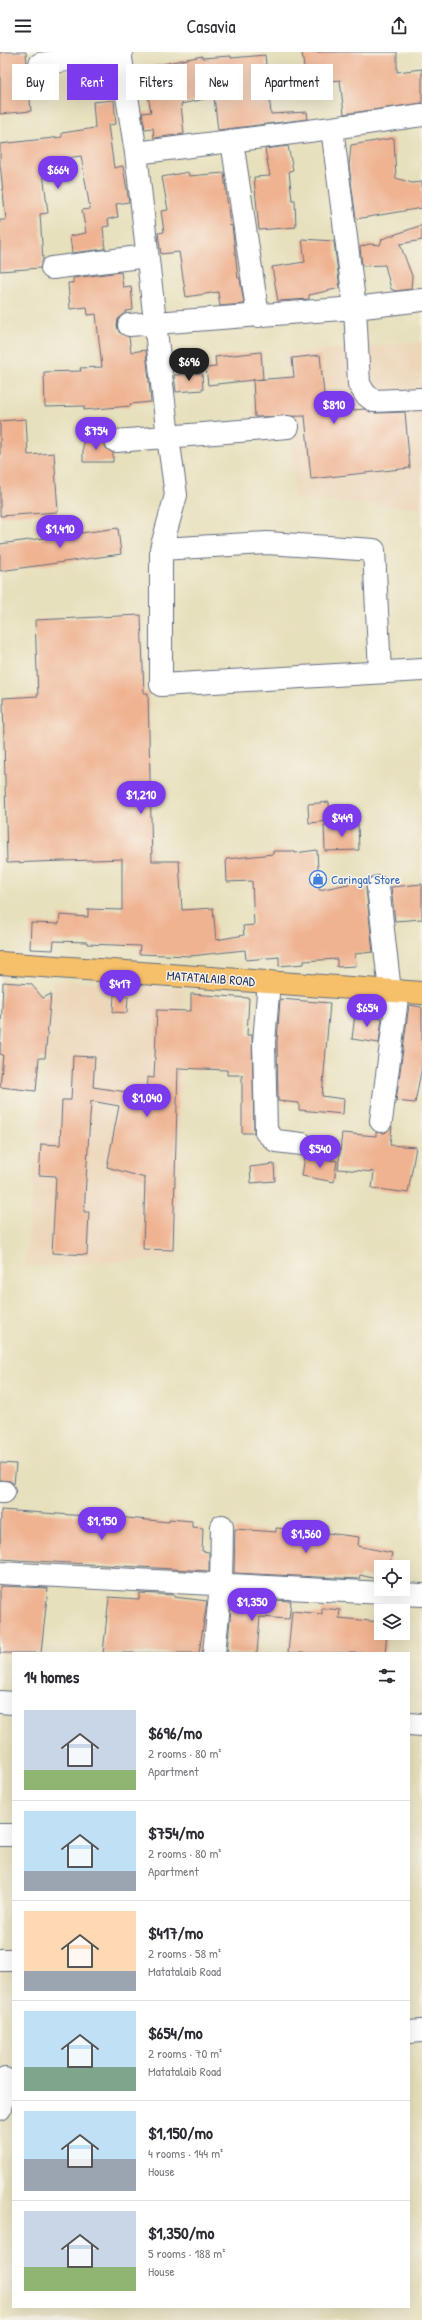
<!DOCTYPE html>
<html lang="en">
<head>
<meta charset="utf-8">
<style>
	:root { --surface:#fff; --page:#f2f2f3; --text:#2b2b33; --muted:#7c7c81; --line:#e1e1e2; --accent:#7c3aed }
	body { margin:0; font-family:"Patrick Hand",sans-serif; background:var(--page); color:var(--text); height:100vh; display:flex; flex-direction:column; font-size:15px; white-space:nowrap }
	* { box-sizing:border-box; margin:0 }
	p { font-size:13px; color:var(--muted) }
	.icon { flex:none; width:22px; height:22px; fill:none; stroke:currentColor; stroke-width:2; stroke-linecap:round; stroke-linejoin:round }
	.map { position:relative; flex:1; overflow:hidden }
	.drawer { position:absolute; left:12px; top:1600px; width:398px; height:656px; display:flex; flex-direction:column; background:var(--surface); border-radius:0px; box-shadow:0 4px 16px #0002 }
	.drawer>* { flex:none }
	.banner { position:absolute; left:12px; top:12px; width:398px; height:36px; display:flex; gap:8px }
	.buttons { position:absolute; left:374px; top:1508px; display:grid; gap:8px }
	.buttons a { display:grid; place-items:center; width:36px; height:36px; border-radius:0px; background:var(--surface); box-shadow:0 4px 16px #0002; font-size:20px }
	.price { position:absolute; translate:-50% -34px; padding:0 9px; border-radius:14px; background:var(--accent); color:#fff; font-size:13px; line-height:26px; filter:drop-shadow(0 1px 2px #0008) }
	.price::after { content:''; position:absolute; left:50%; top:24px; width:12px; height:9px; margin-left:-6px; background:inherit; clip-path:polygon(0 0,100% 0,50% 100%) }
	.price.selected { background:#222; color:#fff }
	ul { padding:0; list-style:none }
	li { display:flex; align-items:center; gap:12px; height:100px; padding:0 12px }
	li+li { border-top:1px solid var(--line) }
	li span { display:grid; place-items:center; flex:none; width:112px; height:80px; border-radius:0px; color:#555 }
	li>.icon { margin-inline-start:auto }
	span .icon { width:48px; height:48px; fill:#fffc; stroke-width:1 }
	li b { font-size:17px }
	h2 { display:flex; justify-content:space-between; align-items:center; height:48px; padding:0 12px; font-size:17px }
	.tag { padding:0 14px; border-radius:0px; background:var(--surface); box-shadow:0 4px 16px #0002; font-size:14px; line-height:36px }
	.tag.selected { background:var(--accent); color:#fff }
	header { display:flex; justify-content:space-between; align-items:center; height:52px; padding:0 12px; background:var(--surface); font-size:18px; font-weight:600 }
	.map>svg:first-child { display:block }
</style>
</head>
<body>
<header><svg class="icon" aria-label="menu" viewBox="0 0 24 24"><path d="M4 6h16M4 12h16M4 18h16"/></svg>Casavia<svg class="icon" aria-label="share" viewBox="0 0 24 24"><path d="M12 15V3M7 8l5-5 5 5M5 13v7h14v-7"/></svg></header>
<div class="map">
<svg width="422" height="2268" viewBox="0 0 422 2268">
	<rect width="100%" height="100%" fill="#f7f3e8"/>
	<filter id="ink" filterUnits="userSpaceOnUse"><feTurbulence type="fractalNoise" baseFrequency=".025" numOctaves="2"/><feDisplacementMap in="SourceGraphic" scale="8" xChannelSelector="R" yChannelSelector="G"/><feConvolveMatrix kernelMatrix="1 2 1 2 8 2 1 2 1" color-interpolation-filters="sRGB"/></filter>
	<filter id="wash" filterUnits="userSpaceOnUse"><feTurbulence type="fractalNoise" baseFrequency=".012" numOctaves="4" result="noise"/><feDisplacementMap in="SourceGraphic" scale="16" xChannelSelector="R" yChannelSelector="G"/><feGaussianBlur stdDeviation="0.9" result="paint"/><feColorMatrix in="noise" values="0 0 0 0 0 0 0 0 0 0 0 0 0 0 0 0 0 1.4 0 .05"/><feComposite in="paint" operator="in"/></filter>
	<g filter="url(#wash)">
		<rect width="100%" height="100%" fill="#e7e0bd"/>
		<!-- built -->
		<path fill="#edd7bb" d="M422,290V456L295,447L284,301Z
			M53,928L184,936L177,1206L25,1215Z"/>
		<g id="blocks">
			<!-- building -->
			<path fill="#efb392" d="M0,0H26L31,59L0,62Z
				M302,0H397V20L422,17V51L344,62L340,28L306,32Z
				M265,3L271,62L307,60L308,67L218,78L214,45L181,52L184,82L154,86L153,76L145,77L142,61L151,60L143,16L202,4V6L231,4V6Z
				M114,48L116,72L108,73L114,116L123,114L129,150L116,152L118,165L108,167L109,174L103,175L105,197L72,201L70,184L86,181L82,158L90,157L81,104L44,109V113H42L48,161L40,162L43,208L40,216L0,219V168H6L0,112V92L62,85V81L95,76L93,50Z
				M394,86L396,126L412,131L422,130V156L356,167L349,114L351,93Z
				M288,94L293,118L289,119L292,148H295L296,175L259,178L254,125L270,124L265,97Z
				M188,120L189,124L224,121L230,174L232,173L238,226H240L244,252L220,254L218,240L186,245L179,200L161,202L158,181L164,180L161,159L168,158L162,125Z
				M422,173V188L400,192L412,224L411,237L396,239L391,237L385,213L362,214L360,195L369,192L380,193L382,187Z
				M302,187L334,189L340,236L309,243V247L278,249L272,215L305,210Z
				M121,220L123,235L131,234L133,258L126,259V261L118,267L117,274L119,280L129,285L131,300L146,298L151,350L130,352L131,354L84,358V354L45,355L44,320L81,319L80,316L102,315L96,262L88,263L87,255L70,257L68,231H73V226Z
				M261,300L263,327L208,333L206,316L216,315L215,305Z
				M320,303L326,361L364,357L375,361L405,360L410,416L311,427L305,364L255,365L253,328L294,325L292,306Z
				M202,321L203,338L176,340L174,323Z
				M26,367L28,403L54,401L58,460L0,464V369Z
				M83,387H104L106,396L113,401V410H83Z
				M118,476L121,502L0,519V492Z
				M141,563L144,641H148L152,809H179L182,858L213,856L216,888L244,883L243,874L254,873L252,829L227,830L226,807L273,802V799H294L295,801L317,798L319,838L368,828L366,836L373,900L355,902L356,914L337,915V907L304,909V912L279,914V905L246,908L245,898L191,904L139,902L140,894L87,892V890L54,889L53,898L30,897L31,871L59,872L60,863L88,865V857L122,858V807L7,811L3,646L38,644L35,568Z
				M329,750L330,769L309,771L308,752Z
				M358,772L359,798L325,799L324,773Z
				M422,832V867L395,869L391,835Z
				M3,930L31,932L43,946L51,942L45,1006H39L36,1039L0,1035L3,1003L0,1002Z
				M191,942L249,946L247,983H252L254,1081H242V1023H227V1018L178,1016L173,1198L143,1197L145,1126L107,1115L119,1054L91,1049L84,1160H89L87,1203L52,1201L56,1124L39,1123L41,1092L60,1093L62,1048H71L73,1004L95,1005L93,1035L147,1043L148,1025L154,1026L157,958L191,959Z
				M114,943L128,944L127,961L113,960Z
				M280,947L330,951L322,1044L344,1047L343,1062L299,1058V1051L278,1049L277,990Z
				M409,953L422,955V1014L415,1051L396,1049Z
				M355,962L382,966L379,991L352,987Z
				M392,1074L390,1093L416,1095L408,1141L372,1136L374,1120L338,1117L342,1081L376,1084V1080L385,1081Z
				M305,1104L337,1109L334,1130L302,1124Z
				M274,1112L275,1129L251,1131L250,1115Z
				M0,1411L16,1412L14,1432L10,1429L0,1428Z
				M1,1458L86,1464V1462L169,1470V1467L192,1469V1475L203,1476L202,1499L209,1500V1519L0,1507Z
				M327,1474V1481L359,1485L358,1494L392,1501L389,1515H381V1528L360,1523L359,1527L234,1521L235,1477L276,1480V1476L308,1478V1475Z
				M0,1534L48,1536L41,1601H0Z
				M140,1541L174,1543V1545L207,1549L199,1601H103L109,1545L139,1547Z
				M232,1546L291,1549L289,1567L260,1565L257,1601H227Z
				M322,1556L340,1558L339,1566L381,1570V1581H387L385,1601H288L292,1559L322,1562Z"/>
		</g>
	</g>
	<g filter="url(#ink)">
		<use href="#blocks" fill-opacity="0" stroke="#626d7f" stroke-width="1"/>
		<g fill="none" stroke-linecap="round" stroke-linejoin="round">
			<!-- minor casing -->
			<g stroke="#626d7f" stroke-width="24">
				<path id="minor" d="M120,0L136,101L168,385L176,443L161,497V633L422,618
					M40,12L122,0
					M332,76L355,256L359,332L365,342L374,349L422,347
					M232,89L258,264
					M136,101L332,76L422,63
					M52,216L147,204
					M129,273L355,256L422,248
					M116,389L288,375
					M161,497L267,491L374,498L380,620
					M378,835L390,939
					M269,930L264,990L266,1080L276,1089L302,1092
					M381,1069L398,939
					M0,1440H4
					M0,1521L422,1543
					M214,1601L221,1533L222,1474
					M0,1650L13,1651
					M409,1672L422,1673
					M0,1783H13
					M0,1908H13
					M409,1980L422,1979
					M0,2057L5,2027"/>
			</g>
			<!-- major casing -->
			<g stroke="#626d7f" stroke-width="24">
				<path id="major" d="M0,911L422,941"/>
			</g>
			<!-- minor -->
			<use href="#minor" stroke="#fff" stroke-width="22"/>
			<!-- major -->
			<use href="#major" stroke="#f6c06b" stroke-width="22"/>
		</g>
	</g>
	<!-- icons -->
	<defs>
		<g id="shop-ring" transform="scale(0.9)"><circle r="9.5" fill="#f7f3e8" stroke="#3f7fe0" stroke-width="1.5"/><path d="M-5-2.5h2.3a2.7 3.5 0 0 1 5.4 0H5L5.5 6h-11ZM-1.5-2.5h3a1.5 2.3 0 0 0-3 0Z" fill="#3f7fe0"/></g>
	</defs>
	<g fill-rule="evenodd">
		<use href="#shop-ring" x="318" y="827"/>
	</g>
	<g text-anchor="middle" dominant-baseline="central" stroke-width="3" stroke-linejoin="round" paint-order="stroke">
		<!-- shop labels -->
		<g font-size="13" fill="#366cbe" stroke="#f7f3e8" text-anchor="start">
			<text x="331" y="827">Caringal Store</text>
		</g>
		<!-- street labels -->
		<g font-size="13" fill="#1b2f5e" stroke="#f7f3e8">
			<text transform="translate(211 926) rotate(4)">MATATALAIB ROAD</text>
		</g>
	</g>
</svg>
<div class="buttons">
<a><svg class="icon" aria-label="locate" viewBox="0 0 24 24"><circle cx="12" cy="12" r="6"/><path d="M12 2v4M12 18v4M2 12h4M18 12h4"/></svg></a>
<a><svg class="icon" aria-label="layers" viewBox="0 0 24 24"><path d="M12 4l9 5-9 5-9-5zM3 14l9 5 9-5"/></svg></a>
</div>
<b class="price" style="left:58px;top:138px">$664</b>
<b class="price selected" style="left:189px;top:330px">$696</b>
<b class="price" style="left:334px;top:373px">$810</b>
<b class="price" style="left:96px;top:399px">$754</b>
<b class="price" style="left:60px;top:497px">$1,410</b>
<b class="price" style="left:141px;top:763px">$1,210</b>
<b class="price" style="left:342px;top:786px">$449</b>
<b class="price" style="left:120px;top:952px">$417</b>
<b class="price" style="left:367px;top:976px">$654</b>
<b class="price" style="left:147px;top:1066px">$1,040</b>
<b class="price" style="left:320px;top:1117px">$540</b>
<b class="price" style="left:102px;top:1489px">$1,150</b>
<b class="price" style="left:306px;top:1502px">$1,560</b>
<b class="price" style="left:252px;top:1570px">$1,350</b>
<div class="banner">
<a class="tag">Buy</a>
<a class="tag selected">Rent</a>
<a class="tag">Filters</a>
<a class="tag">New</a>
<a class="tag">Apartment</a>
</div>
<section class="drawer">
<h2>14 homes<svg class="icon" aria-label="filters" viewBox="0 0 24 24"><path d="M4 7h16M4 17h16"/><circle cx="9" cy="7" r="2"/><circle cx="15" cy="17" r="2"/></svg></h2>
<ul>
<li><span style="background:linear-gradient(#c9d6e8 75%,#8fb573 0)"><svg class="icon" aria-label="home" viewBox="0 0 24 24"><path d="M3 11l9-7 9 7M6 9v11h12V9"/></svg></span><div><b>$696/mo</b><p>2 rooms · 80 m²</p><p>Apartment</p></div></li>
<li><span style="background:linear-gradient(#bfe0f5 75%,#9aa5b1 0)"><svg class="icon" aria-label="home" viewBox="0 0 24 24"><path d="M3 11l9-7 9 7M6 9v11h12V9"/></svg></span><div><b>$754/mo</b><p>2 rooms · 80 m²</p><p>Apartment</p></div></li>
<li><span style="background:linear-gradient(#ffd9b3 75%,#9aa5b1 0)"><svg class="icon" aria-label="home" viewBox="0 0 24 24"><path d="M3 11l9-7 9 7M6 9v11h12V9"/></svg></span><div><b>$417/mo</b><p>2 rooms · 58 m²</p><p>Matatalaib Road</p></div></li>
<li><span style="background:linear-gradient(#bfe0f5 70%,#7fa58c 0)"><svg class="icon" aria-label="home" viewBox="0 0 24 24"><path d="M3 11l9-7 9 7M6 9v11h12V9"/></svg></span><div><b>$654/mo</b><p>2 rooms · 70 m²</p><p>Matatalaib Road</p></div></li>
<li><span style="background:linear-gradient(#bfe0f5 60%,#9aa5b1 0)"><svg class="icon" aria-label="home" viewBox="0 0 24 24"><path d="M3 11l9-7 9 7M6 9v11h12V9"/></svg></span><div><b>$1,150/mo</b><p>4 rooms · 144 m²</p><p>House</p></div></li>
<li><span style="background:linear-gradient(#c9d6e8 70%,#8fb573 0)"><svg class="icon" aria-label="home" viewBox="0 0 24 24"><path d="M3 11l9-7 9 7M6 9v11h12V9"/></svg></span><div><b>$1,350/mo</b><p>5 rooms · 188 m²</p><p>House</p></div></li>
</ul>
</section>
</div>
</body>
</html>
